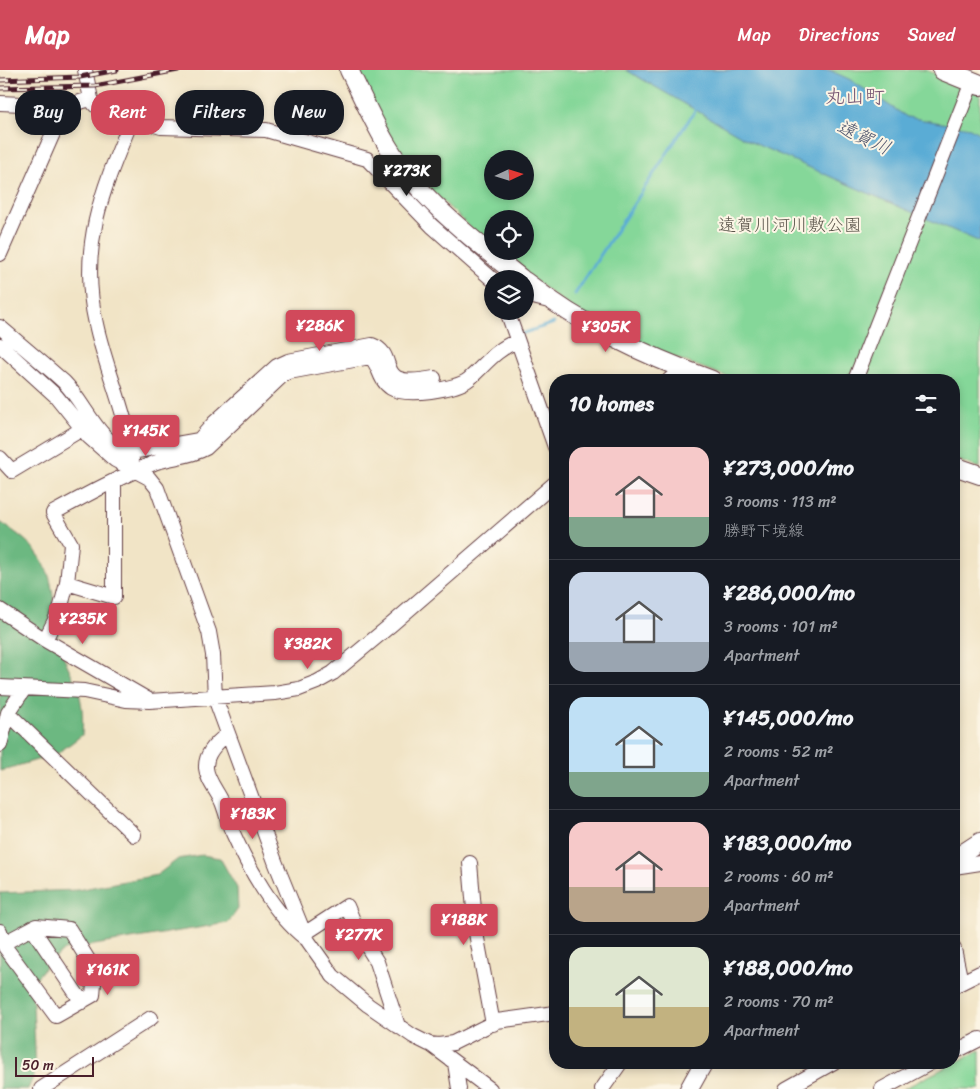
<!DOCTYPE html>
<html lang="en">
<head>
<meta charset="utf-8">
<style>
	:root { --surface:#171b24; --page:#242831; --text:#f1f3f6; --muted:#9ea1a6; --line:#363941; --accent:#d1495b }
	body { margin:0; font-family:Sriracha,"Klee One",sans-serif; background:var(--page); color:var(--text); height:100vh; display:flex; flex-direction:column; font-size:19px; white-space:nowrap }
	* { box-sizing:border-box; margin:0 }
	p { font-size:16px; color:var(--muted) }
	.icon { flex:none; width:28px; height:28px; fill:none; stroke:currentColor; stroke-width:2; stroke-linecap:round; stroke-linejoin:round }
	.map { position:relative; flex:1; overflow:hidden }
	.drawer { position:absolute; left:549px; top:304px; width:411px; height:695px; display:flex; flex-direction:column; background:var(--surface); border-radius:20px; box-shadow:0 2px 8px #0003 }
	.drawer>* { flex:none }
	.hud { position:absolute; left:15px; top:20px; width:459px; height:45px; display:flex; gap:10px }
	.needle { width:32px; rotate:86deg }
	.buttons { position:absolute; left:484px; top:80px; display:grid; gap:10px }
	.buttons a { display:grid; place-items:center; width:50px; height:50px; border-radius:50%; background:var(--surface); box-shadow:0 2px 8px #0003; font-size:25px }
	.scale { position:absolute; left:15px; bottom:12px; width:79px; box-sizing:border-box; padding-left:5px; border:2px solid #4a1f2b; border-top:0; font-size:14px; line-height:18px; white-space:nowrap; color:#4a1f2b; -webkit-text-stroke:4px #fcf5e5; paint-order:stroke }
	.price { position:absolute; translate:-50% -42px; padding:0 11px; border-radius:5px; background:var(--accent); color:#fff; font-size:16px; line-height:32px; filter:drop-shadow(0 1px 2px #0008) }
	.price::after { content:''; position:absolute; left:50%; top:30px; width:15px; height:11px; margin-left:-8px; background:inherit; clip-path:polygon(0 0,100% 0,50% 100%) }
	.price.selected { background:#222; color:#fff }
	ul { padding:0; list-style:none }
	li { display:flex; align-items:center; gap:15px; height:125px; padding:0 20px }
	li+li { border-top:1px solid var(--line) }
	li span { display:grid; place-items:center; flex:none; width:140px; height:100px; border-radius:15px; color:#555 }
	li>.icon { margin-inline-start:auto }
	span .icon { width:60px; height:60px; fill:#fffc; stroke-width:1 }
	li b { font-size:21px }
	h2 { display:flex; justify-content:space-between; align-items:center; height:60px; padding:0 20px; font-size:21px }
	.chip { padding:0 18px; border-radius:20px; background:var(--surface); box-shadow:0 2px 8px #0003; font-size:18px; line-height:45px }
	.chip.selected { background:var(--accent); color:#fff }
	header { display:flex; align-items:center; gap:30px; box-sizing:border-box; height:70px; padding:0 25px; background:var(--accent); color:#fff }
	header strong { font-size:24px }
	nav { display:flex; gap:28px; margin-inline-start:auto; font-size:18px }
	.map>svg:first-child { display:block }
</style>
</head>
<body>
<header>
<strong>Map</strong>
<nav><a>Map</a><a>Directions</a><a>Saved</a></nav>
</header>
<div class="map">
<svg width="980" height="1019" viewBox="0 0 980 1019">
	<rect width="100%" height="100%" fill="#fcf5e5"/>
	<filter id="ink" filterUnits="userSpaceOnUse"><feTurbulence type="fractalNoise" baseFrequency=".02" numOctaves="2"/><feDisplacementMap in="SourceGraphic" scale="10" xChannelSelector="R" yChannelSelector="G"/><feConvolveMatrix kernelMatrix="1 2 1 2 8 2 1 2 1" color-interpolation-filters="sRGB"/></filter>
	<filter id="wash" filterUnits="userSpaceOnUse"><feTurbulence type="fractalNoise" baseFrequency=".0096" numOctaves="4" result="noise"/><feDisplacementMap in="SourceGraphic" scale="20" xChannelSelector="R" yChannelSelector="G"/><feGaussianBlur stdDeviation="1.12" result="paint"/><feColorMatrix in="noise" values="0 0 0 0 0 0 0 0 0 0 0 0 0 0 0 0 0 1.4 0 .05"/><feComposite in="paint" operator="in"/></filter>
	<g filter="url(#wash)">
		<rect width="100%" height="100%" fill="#f1e4c6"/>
		<!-- green -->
		<path fill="#85d799" stroke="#687b62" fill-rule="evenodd" d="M355,0H926L980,22V398L954,389V310H736L624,269L572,239L496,181H525V149H492V178L414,104L390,68ZM492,89H525V121H492Z
			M980,980V1019H903Z"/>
		<!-- forest -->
		<path fill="#6cb881" stroke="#5b6c56" d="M0,452C18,464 34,474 44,494C56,516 53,545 58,569C62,588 73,604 79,623C83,637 83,650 82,665L57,684L0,701Z
			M202,785L220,788L237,818L238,839L228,853L64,880L46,896L32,913L36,1001L28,1019H0V823L77,820L157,805L178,789Z"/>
		<!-- water -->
		<path fill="#5aacd5" stroke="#526680" d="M626,0H829L849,9L907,47L970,58L980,64V172L751,72Z"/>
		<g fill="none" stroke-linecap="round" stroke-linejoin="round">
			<!-- stream -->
			<path stroke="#5aacd5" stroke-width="3" d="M575,224L698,36
				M518,265L554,253"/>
		</g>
	</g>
	<g filter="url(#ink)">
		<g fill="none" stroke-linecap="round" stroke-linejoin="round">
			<!-- minor casing -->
			<g stroke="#633d42" stroke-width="16">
				<path id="minor" d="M85,0L91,29L95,35L161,57L266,60L367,89L432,156L492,209
					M0,33L65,36L91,29
					M132,49C103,119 78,176 96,254C106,301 127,342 132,390
					M0,184L65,36
					M525,225L549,231
					M507,241L555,377
					M0,257C21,275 43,293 64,312C86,334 98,374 131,382L199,370L214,353L277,296L288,291L372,275C401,286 370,320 434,308
					M0,275L56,326L89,367L115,390L149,408L157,418L209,562L213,585L215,628L276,794L306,868L333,906L368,935L413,966L429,974L439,975L453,973L497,951L555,943
					M669,310L682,299
					M855,310L972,12
					M0,388L12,401L82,359
					M114,411V527L67,513L71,474L53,443C86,425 119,407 154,393C171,387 190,387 206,378L284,304L289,302L370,287C380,294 378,310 391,318C406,327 456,320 469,309C486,294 495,280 517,271
					M0,540L45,570L147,629
					M45,570L60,540L67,513
					M0,617L84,621L126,630L149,631L275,623L299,619L317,612L333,603L392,554L555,413
					M8,643L134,765
					M228,664C217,672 205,683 206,698C207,710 217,721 222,732C226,742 228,752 232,761C248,797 274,844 305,868
					M0,675L8,643L24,619
					M470,793L476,863L493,954
					M954,797L980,793
					M32,858L82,932
					M0,861L5,877L56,946L93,925L95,901L69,859L36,856L4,873
					M304,864L347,836L357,860L377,892L398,956
					M954,879L961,912
					M954,916L980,903
					M430,974L490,1019
					M954,982L980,969
					M455,993L459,1019
					M41,1019L151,948
					M602,1019L621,992
					M786,1019L834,992
					M882,1019L932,992"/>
			</g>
			<!-- major casing -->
			<g stroke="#633d42" stroke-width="20">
				<path id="major" d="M349,0C362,26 374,54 389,78C421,131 475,171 522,209
					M525,211C582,256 644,285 712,310
					M954,396L980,405
					M954,789L980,772
					M689,1019L704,992"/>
			</g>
			<!-- highway casing -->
			<g stroke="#633d42" stroke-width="22">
				<path id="highway" d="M943,0L980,15"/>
			</g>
			<!-- minor -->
			<use href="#minor" stroke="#fff" stroke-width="14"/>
			<!-- major -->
			<use href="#major" stroke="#fff" stroke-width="18"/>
			<!-- highway -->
			<use href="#highway" stroke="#fff" stroke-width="20"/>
			<!-- rail casing -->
			<g stroke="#4a1f2b" stroke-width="5">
				<path id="rail" d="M0,10L80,7L117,0
					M0,18L95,16L178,0"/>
			</g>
			<!-- rail -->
			<use href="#rail" stroke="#fcf5e5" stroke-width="3" stroke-dasharray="9" stroke-linecap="butt"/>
		</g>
	</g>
	<g text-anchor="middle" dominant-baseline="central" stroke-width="4" stroke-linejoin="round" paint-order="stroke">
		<!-- park labels -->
		<g font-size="18" fill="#5c564c" stroke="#fcf5e5">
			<text x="790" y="155">遠賀川河川敷公園</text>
		</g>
		<!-- water labels -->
		<g font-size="19" font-style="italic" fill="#50576f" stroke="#fcf5e5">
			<text transform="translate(864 67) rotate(25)">遠賀川</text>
		</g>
		<!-- quarter labels -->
		<g font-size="20" fill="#765572" stroke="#fcf5e5">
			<text x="855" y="26">丸山町</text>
		</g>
	</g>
</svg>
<div class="buttons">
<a><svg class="needle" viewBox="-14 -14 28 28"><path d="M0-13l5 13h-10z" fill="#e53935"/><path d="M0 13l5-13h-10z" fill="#9ea1a6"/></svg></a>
<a><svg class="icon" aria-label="locate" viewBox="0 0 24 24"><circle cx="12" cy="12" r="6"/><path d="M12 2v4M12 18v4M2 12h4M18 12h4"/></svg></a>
<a><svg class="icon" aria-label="layers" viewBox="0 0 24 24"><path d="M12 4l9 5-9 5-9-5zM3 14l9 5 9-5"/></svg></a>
</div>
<div class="scale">50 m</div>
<b class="price selected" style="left:407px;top:127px">¥273K</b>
<b class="price" style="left:320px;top:282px">¥286K</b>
<b class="price" style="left:606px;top:283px">¥305K</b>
<b class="price" style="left:146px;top:387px">¥145K</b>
<b class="price" style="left:83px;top:575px">¥235K</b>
<b class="price" style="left:308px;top:600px">¥382K</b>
<b class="price" style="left:253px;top:770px">¥183K</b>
<b class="price" style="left:464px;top:876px">¥188K</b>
<b class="price" style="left:359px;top:891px">¥277K</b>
<b class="price" style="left:108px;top:926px">¥161K</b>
<div class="hud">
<a class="chip">Buy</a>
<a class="chip selected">Rent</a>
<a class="chip">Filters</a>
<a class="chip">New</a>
</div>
<section class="drawer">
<h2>10 homes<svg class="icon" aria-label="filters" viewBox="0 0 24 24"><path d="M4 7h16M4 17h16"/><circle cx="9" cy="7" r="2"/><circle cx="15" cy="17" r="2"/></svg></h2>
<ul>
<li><span style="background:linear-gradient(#f6c9c9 70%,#7fa58c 0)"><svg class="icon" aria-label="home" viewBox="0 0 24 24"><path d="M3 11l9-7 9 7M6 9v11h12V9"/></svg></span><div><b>¥273,000/mo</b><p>3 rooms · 113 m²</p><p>勝野下境線</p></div></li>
<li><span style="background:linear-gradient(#c9d6e8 70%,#9aa5b1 0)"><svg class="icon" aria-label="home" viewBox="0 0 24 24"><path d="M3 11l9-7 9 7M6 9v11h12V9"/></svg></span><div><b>¥286,000/mo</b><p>3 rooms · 101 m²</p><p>Apartment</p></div></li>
<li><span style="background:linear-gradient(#bfe0f5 75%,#7fa58c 0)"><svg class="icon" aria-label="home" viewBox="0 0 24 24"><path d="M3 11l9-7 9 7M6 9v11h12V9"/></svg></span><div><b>¥145,000/mo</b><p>2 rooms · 52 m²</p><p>Apartment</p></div></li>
<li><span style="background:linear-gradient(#f6c9c9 65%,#b9a48a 0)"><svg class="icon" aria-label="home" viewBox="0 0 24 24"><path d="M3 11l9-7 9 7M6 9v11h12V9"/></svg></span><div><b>¥183,000/mo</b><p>2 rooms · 60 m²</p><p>Apartment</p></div></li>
<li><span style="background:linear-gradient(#dfe7d0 60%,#c2b280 0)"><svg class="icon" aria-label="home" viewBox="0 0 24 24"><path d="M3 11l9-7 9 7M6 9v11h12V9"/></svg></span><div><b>¥188,000/mo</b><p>2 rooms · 70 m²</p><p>Apartment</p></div></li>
</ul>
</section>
</div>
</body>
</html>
